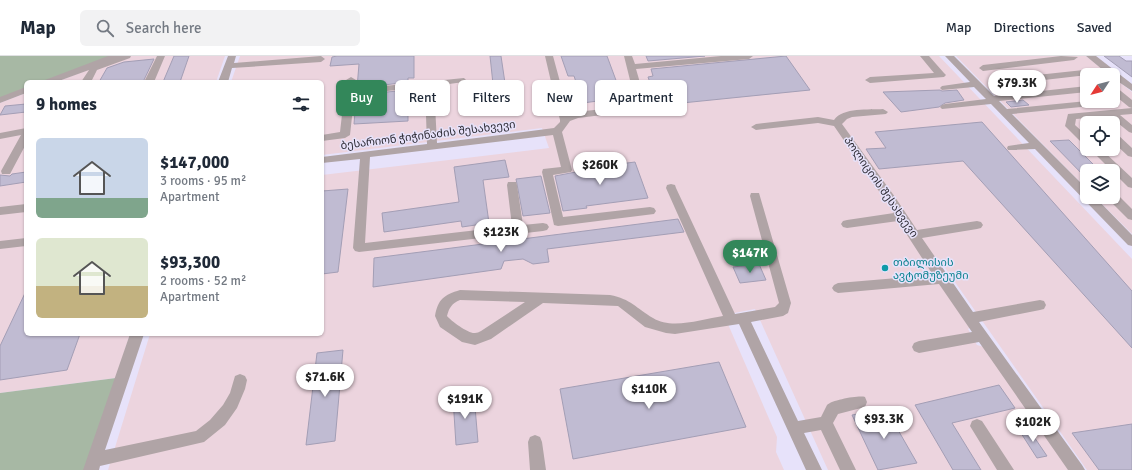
<!DOCTYPE html>
<html lang="en">
<head>
<meta charset="utf-8">
<style>
	:root { --surface:#fff; --page:#f2f2f3; --text:#1f2937; --muted:#747a83; --line:#e0e1e3; --accent:#33875a }
	body { margin:0; font-family:Signika,"Noto Sans Georgian",sans-serif; background:var(--page); color:var(--text); height:100vh; display:flex; flex-direction:column; font-size:15px; white-space:nowrap }
	* { box-sizing:border-box; margin:0 }
	p { font-size:13px; color:var(--muted) }
	.icon { flex:none; width:22px; height:22px; fill:none; stroke:currentColor; stroke-width:2; stroke-linecap:round; stroke-linejoin:round }
	.map { position:relative; flex:1; overflow:hidden }
	.side { position:absolute; left:24px; top:24px; width:300px; height:256px; display:flex; flex-direction:column; background:var(--surface); border-radius:6px; box-shadow:0 1px 3px #0004 }
	.side>* { flex:none }
	.guide { position:absolute; left:336px; top:24px; width:380px; height:36px; display:flex; gap:8px }
	.needle { width:26px; rotate:234deg }
	.buttons { position:absolute; left:1080px; top:12px; display:grid; gap:8px }
	.buttons a { display:grid; place-items:center; width:40px; height:40px; border-radius:6px; background:var(--surface); box-shadow:0 1px 3px #0004; font-size:20px }
	.price { position:absolute; translate:-50% -34px; padding:0 9px; border-radius:14px; background:#fff; color:#222; font-size:13px; line-height:26px; filter:drop-shadow(0 1px 2px #0008) }
	.price::after { content:''; position:absolute; left:50%; top:24px; width:12px; height:9px; margin-left:-6px; background:inherit; clip-path:polygon(0 0,100% 0,50% 100%) }
	.price.selected { background:var(--accent); color:#fff }
	ul { padding:0; list-style:none }
	li { display:flex; align-items:center; gap:12px; height:100px; padding:0 12px }
	li span { display:grid; place-items:center; flex:none; width:112px; height:80px; border-radius:6px; color:#555 }
	li>.icon { margin-inline-start:auto }
	span .icon { width:48px; height:48px; fill:#fffc; stroke-width:1 }
	li b { font-size:17px }
	h2 { display:flex; justify-content:space-between; align-items:center; height:48px; padding:0 12px; font-size:17px }
	.tag { padding:0 14px; border-radius:6px; background:var(--surface); box-shadow:0 1px 3px #0004; font-size:14px; line-height:36px }
	.tag.selected { background:var(--accent); color:#fff }
	header { display:flex; align-items:center; gap:24px; box-sizing:border-box; height:56px; padding:0 20px; background:var(--surface); border-bottom:1px solid var(--line) }
	header strong { font-size:19px }
	nav { display:flex; gap:22px; margin-inline-start:auto; font-size:14px }
	.search { width:280px; height:36px; background:var(--page); display:flex; align-items:center; gap:10px; box-sizing:border-box; padding:0 14px; border-radius:6px; color:var(--muted); font-size:15px }
	.map>svg:first-child { display:block }
</style>
</head>
<body>
<header>
<strong>Map</strong>
<div class="search"><svg class="icon" aria-label="search" viewBox="0 0 24 24"><circle cx="10" cy="10" r="6"/><path d="M15 15l6 6"/></svg>Search here</div>
<nav><a>Map</a><a>Directions</a><a>Saved</a></nav>
</header>
<div class="map">
<svg width="1132" height="414" viewBox="0 0 1132 414">
	<rect width="100%" height="100%" fill="#e7e2fa"/>
	<!-- industrial -->
	<path fill="#ecd4de" fill-rule="evenodd" d="M124,0H225L216,26H56Z
		M240,0H939L1132,203V414H1087L938,202L928,203L971,271L968,273L977,289L984,291L1071,414H828L755,253L724,259L777,381L776,396L784,414H108L150,278H322V119L549,92L542,72L322,99V26H231Z
		M956,0H1086L1110,19H1087V45H1113V21L1132,36V178L1095,141H1113V115H1087V133ZM1087,67H1113V93H1087Z
		M26,37V278H130L116,322L0,337V47Z"/>
	<!-- green -->
	<path fill="#a7b8a4" d="M0,0H111L43,26H26V32L0,42Z
		M116,322L84,414H0V337Z"/>
	<!-- building -->
	<path fill="#c0bbd2" stroke="#a39eb5" d="M174,0H189L180,26H163Z
		M337,0H414V22H408V26L384,29L381,32L387,36L408,34V65L354,68L359,8L330,10L332,1Z
		M490,0H501L505,27L493,28Z
		M561,0H607L617,27H622L627,41L583,47L574,20H568Z
		M646,0H705L648,5Z
		M786,0L810,34L682,47L677,36L654,38L648,21L653,20L651,13Z
		M1104,0H1119L1126,5H1132V21Z
		M154,3L143,26H99L107,12L124,6Z
		M940,34L942,35L957,34L964,44L945,47L939,51L901,56L883,36Z
		M1023,44L1029,49L1011,51L1006,46Z
		M26,48V56L0,59L5,50Z
		M982,66L1132,235V292L963,105L879,113L866,93L886,92L875,76Z
		M1069,84L1100,115H1087V123L1050,85Z
		M505,104L509,121L483,124L489,167L462,171L461,165L384,176L382,157L459,146L454,111Z
		M635,106L648,142L586,150L587,152L563,155L555,120L581,115L580,113Z
		M26,116V126L0,130V119L10,120L12,118Z
		M541,120L550,157L523,160L516,123Z
		M348,133L338,216L322,218V135Z
		M678,163L684,176L547,193L549,206L533,208L523,203L504,205L501,213L373,231L374,202Z
		M759,208L766,224L740,227L733,211Z
		M26,235V278H80L67,314L0,324V290Z
		M343,294L335,385L306,389L317,297Z
		M719,306L746,371L573,403L560,333Z
		M999,329L1015,352L952,367L981,414H953L915,349Z
		M474,339L478,386L456,389L453,342Z
		M886,353L917,407L878,414L852,359Z
		M1132,368V414H1099L1072,377Z
		M1028,372L1047,400L1037,402L1019,374Z"/>
	<g fill="none" stroke-linecap="round" stroke-linejoin="round">
		<!-- minor -->
		<path fill="#b0a4a6" fill-rule="evenodd" d="M108,0H131L130,2L97,14L91,26H81L89,14L56,26H43L45,24Z
			M157,0H165L154,26H144Z
			M228,0H236L234,7L321,0L325,3L321,6L232,12L228,26H218Z
			M545,0H553L569,59L576,56L630,50L634,47L635,44L624,0H632L635,8L721,0H753L749,3L636,13L645,44L641,51L635,55L578,62L570,65L562,76L572,114L571,116L553,119L563,161L650,151L654,152L656,155L654,158L558,170L554,169L542,116L543,113L561,111L553,79L370,101L365,187L512,170L507,129L508,126H516L517,129L523,169L543,167L547,168L549,171L547,174L543,175L359,196L355,195L353,192L360,103L322,107V101L427,88L425,31L387,35L382,32L384,30L464,22L466,24L464,26L434,30L437,87L554,72L560,66V64Z
			M920,0H929L944,17L946,19L944,21L870,27L865,24L870,21L934,17Z
			M945,0H954L994,40L1087,30V36L999,45L1007,53L1087,45H1113V43H1114L1116,45L1111,48L1012,58L1087,133V141H1095L1132,179V190L1128,189L1035,93L1008,94L1007,92L1008,90L1029,87L991,48L942,53L940,51L942,49L945,48L986,43L974,31L942,34L940,32L942,30L970,26Z
			M1061,0L1078,1L1074,4L983,15L979,12L983,9Z
			M1086,0H1096L1132,28V35L1113,22V19H1109Z
			M1093,13L1096,14L1097,16L1096,18L1000,29L995,26L1000,23Z
			M351,21L356,24L350,79L345,82L322,85V79L340,76L346,24Z
			M1113,30L1116,31L1132,44V52L1129,51L1113,38Z
			M26,31V37L0,47V41Z
			M1132,52V58L1120,59L1132,69V77L1129,76L1109,60L1076,63L1075,69L1087,80V89L1083,88L1065,70L1068,58Z
			M883,53L888,56L886,58L852,61L847,63L842,68L895,141L917,174L977,165L981,166L983,169L981,172L977,173L922,182L973,256L1040,244L1044,245L1046,249L1044,253L1040,254L979,266L1082,409L1085,414H1068L979,286L919,297L914,295L912,291L914,287L919,285L972,276L939,228L838,237L834,235L832,232L834,229L838,227L933,219L898,165L847,172L843,171L841,168L843,165L847,164L894,157L834,70L818,67L756,74L751,71L756,68L818,61L834,64C843,51 869,54 883,53Z
			M26,72V88L10,118H2L1,115L21,79L0,83V77Z
			M1113,77L1117,78L1132,92V101L1128,100L1113,86Z
			M1090,93H1101L1132,122V132L1128,131Z
			M671,128L675,129L676,132L735,258L775,251L779,247L750,140L751,137H759L791,247L788,257L783,260L751,266L798,365L821,361C823,357 825,353 827,349C832,344 859,339 865,341L867,346L865,351L838,358L833,367L856,414H840L821,374L804,377L822,414H806L739,268L675,278L666,277L645,271L618,250L543,247L491,283L475,289L462,286L440,271L435,260C438,243 444,239 460,234L610,239C631,243 636,252 653,262C672,274 702,263 723,260L666,132L667,129ZM460,244L525,246L481,275C479,276 477,277 475,277C469,278 451,265 447,260C449,252 452,247 460,244Z
			M1113,137L1117,138L1132,153V164L1128,163L1109,144L1108,141H1113Z
			M26,148V156L0,159V151Z
			M26,182V190L0,193V185Z
			M130,278H144L105,394L196,375L210,364L223,349L230,337L235,320L240,318L245,320L247,324L245,333L237,352L225,369L204,386L100,410L99,414H83Z
			M977,363L982,365L1014,414H997L970,370L972,365Z
			M535,379L540,381L542,386L546,414H530L528,386L530,381Z"/>
	</g>
	<!-- markers -->
	<circle fill="#0f9aa8" stroke="#e7e2fa" stroke-width="1.5" cx="885" cy="212" r="4"/>
	<g text-anchor="middle" dominant-baseline="central" stroke-width="3" stroke-linejoin="round" paint-order="stroke">
		<!-- street labels -->
		<g font-size="11" fill="#2c2a33" stroke="#e7e2fa">
			<text transform="translate(428 79) rotate(-7)">ბესარიონ ჭიჭინაძის შესახვევი</text>
			<text transform="translate(881 131) rotate(55)">პოლიციის შესახვევი</text>
		</g>
		<!-- culture labels -->
		<g font-size="11" fill="#0d838f" stroke="#e7e2fa" text-anchor="start">
			<text x="893" y="206">თბილისის<tspan x="893" dy="13">ავტომუზეუმი</tspan></text>
		</g>
	</g>
</svg>
<div class="buttons">
<a><svg class="needle" viewBox="-14 -14 28 28"><path d="M0-13l5 13h-10z" fill="#e53935"/><path d="M0 13l5-13h-10z" fill="#747a83"/></svg></a>
<a><svg class="icon" aria-label="locate" viewBox="0 0 24 24"><circle cx="12" cy="12" r="6"/><path d="M12 2v4M12 18v4M2 12h4M18 12h4"/></svg></a>
<a><svg class="icon" aria-label="layers" viewBox="0 0 24 24"><path d="M12 4l9 5-9 5-9-5zM3 14l9 5 9-5"/></svg></a>
</div>
<b class="price" style="left:1017px;top:48px">$79.3K</b>
<b class="price" style="left:600px;top:130px">$260K</b>
<b class="price" style="left:501px;top:197px">$123K</b>
<b class="price selected" style="left:750px;top:218px">$147K</b>
<b class="price" style="left:325px;top:342px">$71.6K</b>
<b class="price" style="left:649px;top:354px">$110K</b>
<b class="price" style="left:465px;top:364px">$191K</b>
<b class="price" style="left:884px;top:384px">$93.3K</b>
<b class="price" style="left:1033px;top:387px">$102K</b>
<div class="guide">
<a class="tag selected">Buy</a>
<a class="tag">Rent</a>
<a class="tag">Filters</a>
<a class="tag">New</a>
<a class="tag">Apartment</a>
</div>
<section class="side">
<h2>9 homes<svg class="icon" aria-label="filters" viewBox="0 0 24 24"><path d="M4 7h16M4 17h16"/><circle cx="9" cy="7" r="2"/><circle cx="15" cy="17" r="2"/></svg></h2>
<ul>
<li><span style="background:linear-gradient(#c9d6e8 75%,#7fa58c 0)"><svg class="icon" aria-label="home" viewBox="0 0 24 24"><path d="M3 11l9-7 9 7M6 9v11h12V9"/></svg></span><div><b>$147,000</b><p>3 rooms · 95 m²</p><p>Apartment</p></div></li>
<li><span style="background:linear-gradient(#dfe7d0 60%,#c2b280 0)"><svg class="icon" aria-label="home" viewBox="0 0 24 24"><path d="M3 11l9-7 9 7M6 9v11h12V9"/></svg></span><div><b>$93,300</b><p>2 rooms · 52 m²</p><p>Apartment</p></div></li>
</ul>
</section>
</div>
</body>
</html>
